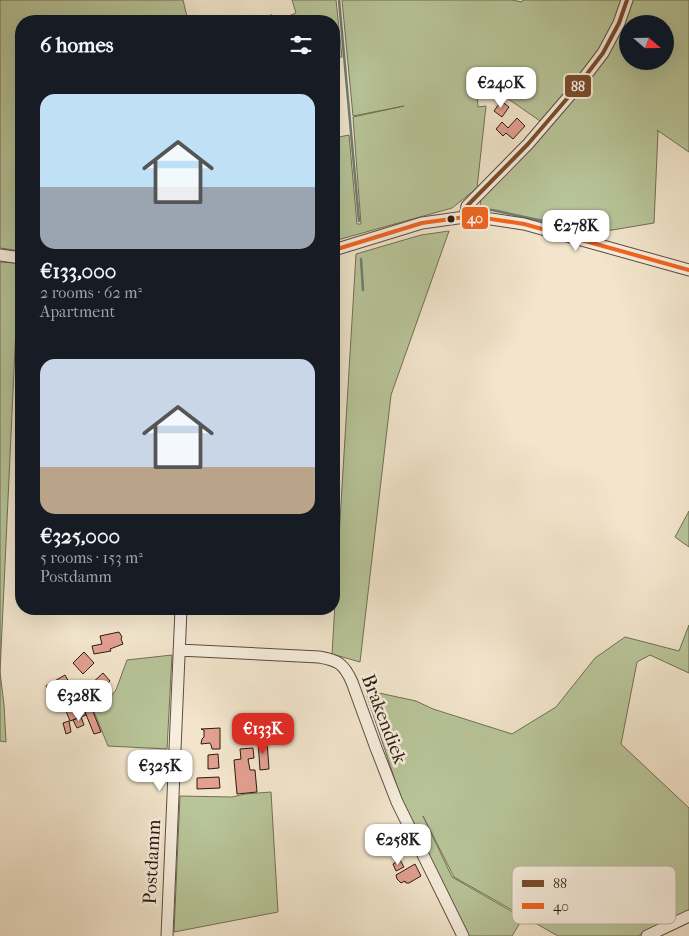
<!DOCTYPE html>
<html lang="en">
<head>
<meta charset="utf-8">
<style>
	:root { --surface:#171b24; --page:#20242c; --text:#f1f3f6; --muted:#9ea1a6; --accent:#d93025 }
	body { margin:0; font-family:"IM FELL French Canon",serif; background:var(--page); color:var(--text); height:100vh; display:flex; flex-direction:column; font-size:19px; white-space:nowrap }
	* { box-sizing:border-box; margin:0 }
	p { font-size:16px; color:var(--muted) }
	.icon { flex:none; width:28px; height:28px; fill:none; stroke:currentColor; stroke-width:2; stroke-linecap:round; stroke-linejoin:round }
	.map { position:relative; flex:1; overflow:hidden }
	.details { position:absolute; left:15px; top:15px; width:325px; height:600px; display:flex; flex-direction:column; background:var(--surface); border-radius:20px; box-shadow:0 5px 20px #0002 }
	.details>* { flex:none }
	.needle { width:32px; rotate:110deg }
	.fabs { position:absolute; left:619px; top:15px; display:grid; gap:10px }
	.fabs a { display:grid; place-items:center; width:55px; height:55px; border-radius:50%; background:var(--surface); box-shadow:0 5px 20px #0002; font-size:25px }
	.price { position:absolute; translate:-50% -42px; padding:0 11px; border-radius:10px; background:#fff; color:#222; font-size:16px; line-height:32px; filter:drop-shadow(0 1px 2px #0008) }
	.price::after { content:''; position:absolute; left:50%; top:30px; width:15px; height:11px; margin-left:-8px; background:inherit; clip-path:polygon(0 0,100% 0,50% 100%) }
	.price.current { background:var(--accent); color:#fff }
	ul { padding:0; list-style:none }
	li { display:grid; align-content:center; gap:10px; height:265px; padding:0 25px }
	li span { display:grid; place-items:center; height:155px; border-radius:15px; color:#555 }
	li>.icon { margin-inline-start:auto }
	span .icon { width:90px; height:90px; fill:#fffc; stroke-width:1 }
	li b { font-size:21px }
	h2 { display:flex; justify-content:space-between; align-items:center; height:60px; padding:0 25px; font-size:21px }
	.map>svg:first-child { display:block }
</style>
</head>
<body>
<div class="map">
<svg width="689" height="936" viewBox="0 0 689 936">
	<rect width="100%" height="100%" fill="#f2e5cc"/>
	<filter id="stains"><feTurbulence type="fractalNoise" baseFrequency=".004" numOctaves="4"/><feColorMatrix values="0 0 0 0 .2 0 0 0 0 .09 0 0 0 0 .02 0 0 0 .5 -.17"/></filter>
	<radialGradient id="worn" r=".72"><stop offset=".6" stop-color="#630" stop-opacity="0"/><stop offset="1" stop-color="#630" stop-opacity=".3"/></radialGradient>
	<!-- green -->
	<path fill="#b8c599" stroke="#716f56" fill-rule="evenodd" d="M0,0H183L188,21H21V251L0,248Z
		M292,0H336L342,57L334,58V21H277L296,13Z
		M342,0H512L522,2L523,0H622L616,22L598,55L543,123L491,87L489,89L477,92L478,107L486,106L477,188L452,208L334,241V138L349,135L357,224H361L353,117L404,106L353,116Z
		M630,0H689V152L657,130L658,132L654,223L600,232L492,210L480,206L481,197L547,127L581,93L603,59ZM628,24H665V61H628Z
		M449,231L391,395L360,662L332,654L356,254L421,235Z
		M0,262L19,263L0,672L4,705L6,742L0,741Z
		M689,511V547L675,537Z
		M689,625V673L650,655L637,662L621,744L689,808V912L638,936H558L454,877L423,816L452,877L523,918L512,936H468L428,856L400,795L365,690L416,701L433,709L512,734L556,707L595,658L625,637L679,651Z
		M172,655L167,749L108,746L93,709L105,703L116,690L127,660Z
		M271,792L278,912L174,932L180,796L232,797L245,794Z"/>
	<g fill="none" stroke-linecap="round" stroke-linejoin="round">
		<!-- stream -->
		<path stroke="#6e7d72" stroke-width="2.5" d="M339,0L359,221
			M480,210H492L599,233
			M361,259L363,290"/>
	</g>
	<!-- building -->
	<path fill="#e2a090" stroke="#2a1913" d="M272,15L273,21H261L260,17Z
		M255,17V21H230V18Z
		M501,101L509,107L502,117L494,111Z
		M517,118L525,126L513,139L506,133L503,136L496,129L502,122L508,128Z
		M119,632L122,637L121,639L123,644L110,649L111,651L94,654L92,646L102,644L100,636Z
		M84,652L94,663L83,674L73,663Z
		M103,673L110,681L97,694L89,686Z
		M65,675L70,684L51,695L46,686Z
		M77,692L86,715L70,721L61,698Z
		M92,709L101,732L94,734L85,712Z
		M81,717L84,725L77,728L73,720Z
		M69,721L71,732L66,734L63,723Z
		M220,728V749H212L211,745L210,743L201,744L202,739L204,737V730L201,729Z
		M258,741H267L269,769L260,770Z
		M253,748L254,758L248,759L250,770H255L257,792L237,794L234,760L241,759L240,749Z
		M218,754L219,768L208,769V755Z
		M219,777L220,788L197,789V778Z
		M400,860L404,867L396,871L393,864Z
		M415,864L421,876L409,883H406L405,881L401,883L397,879L396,875Z"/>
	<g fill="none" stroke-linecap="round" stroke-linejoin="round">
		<!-- minor casing -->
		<g stroke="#5c4c41" stroke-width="13">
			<path id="minor" d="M465,217L467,206L528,144L577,87L603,53L619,23L627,0
				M334,250L422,223L465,217L491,219L524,224L689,270
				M0,255L21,258
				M179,650L319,657C338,660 344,664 352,682L376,748L397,802L463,936
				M167,936L181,609
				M647,936L689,916"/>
		</g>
		<!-- minor -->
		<use href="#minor" stroke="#f7eede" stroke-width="11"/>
		<!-- bus-1 casing -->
		<g stroke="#f7eede" stroke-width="8">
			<path id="bus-1" d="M465,217L467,206L528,144L577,87L603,53L619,23L627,0"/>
		</g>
		<!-- bus-2 casing -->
		<g stroke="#f7eede" stroke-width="8">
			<path id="bus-2" d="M334,250L422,223L465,217L491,219L524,224L689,270"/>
		</g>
		<!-- bus-1 -->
		<use href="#bus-1" stroke="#7a4b2a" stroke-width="4"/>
		<!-- bus-2 -->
		<use href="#bus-2" stroke="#f26522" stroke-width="4"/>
	</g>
	<!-- markers -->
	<circle fill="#2a1913" stroke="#f7eede" stroke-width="2" cx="451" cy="219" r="4.5"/>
	<g text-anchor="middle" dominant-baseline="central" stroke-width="5" stroke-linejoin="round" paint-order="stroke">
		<!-- street labels -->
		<g font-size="19" fill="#2a1913" stroke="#f7eede">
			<text transform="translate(384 719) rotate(69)">Brakendiek</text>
			<text transform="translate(152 862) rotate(-87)">Postdamm</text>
		</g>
	</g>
	<!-- legend -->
	<rect x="512" y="866" width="164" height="58" rx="8" fill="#f7eede" stroke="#baaea1" stroke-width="1"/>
	<rect x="522" y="880" width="22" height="7" fill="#7a4b2a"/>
	<rect x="522" y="903" width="22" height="6" fill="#f26522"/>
	<g font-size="14" fill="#2a1913">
		<text x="553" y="888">88</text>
		<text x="553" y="911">40</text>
	</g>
	<g stroke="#f7eede" stroke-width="2">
		<rect x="564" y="74" width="28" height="24" rx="5" fill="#7a4b2a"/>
		<rect x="461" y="206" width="28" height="24" rx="5" fill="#f26522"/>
	</g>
	<g font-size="14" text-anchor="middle" font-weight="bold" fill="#fff">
		<text x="578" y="91">88</text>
		<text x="475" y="223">40</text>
	</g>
	<rect width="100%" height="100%" filter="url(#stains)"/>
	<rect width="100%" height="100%" fill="url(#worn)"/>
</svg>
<div class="fabs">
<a><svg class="needle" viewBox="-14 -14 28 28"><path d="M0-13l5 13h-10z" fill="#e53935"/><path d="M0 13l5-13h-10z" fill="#9ea1a6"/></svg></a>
</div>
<b class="price" style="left:501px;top:109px">€240K</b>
<b class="price" style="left:576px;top:252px">€278K</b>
<b class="price" style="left:79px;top:722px">€328K</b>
<b class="price current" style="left:263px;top:755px">€133K</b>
<b class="price" style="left:160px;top:792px">€325K</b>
<b class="price" style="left:398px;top:866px">€258K</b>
<section class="details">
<h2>6 homes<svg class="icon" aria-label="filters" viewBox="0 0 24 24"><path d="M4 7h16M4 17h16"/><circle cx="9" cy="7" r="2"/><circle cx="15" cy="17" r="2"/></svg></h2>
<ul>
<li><span style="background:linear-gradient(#bfe0f5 60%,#9aa5b1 0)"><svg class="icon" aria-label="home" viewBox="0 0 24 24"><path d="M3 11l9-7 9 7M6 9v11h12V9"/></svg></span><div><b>€133,000</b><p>2 rooms · 62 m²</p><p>Apartment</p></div></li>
<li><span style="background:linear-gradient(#c9d6e8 70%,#b9a48a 0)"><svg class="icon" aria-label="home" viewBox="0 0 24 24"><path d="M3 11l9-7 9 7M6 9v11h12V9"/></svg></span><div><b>€325,000</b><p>5 rooms · 153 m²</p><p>Postdamm</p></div></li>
</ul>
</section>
</div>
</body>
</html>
